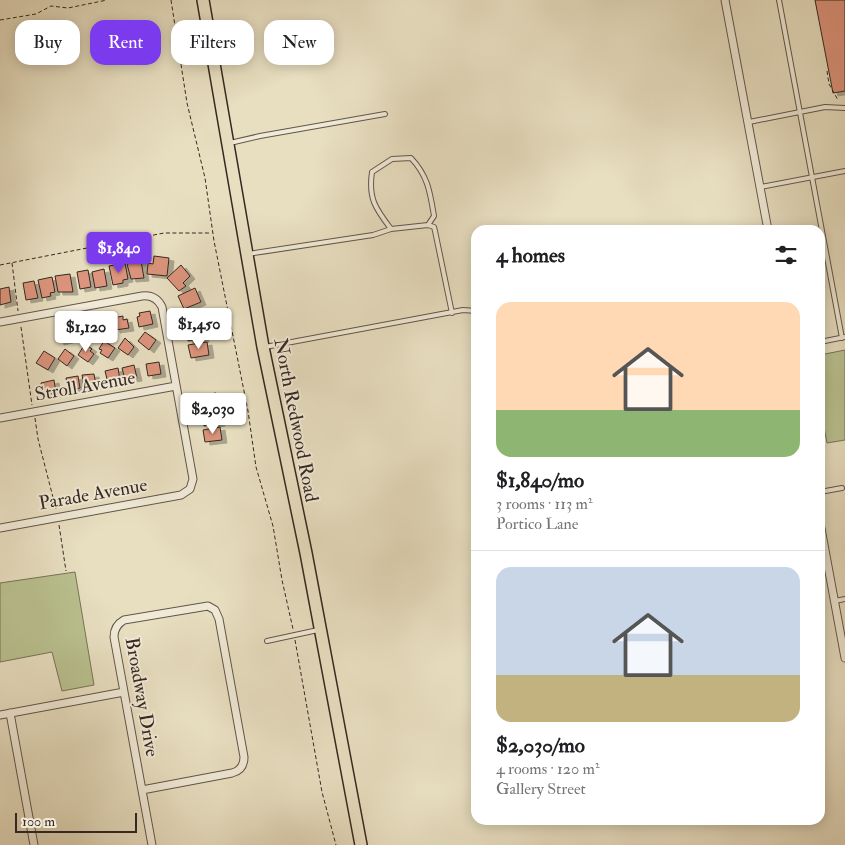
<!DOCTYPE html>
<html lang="en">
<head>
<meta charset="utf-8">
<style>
	:root { --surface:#fff; --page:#f6f6f6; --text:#202124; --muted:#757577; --line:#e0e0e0; --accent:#7c3aed }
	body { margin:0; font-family:"IM FELL Double Pica",serif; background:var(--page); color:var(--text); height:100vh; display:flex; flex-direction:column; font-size:19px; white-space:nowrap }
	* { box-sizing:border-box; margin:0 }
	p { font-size:16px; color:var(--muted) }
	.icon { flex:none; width:28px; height:28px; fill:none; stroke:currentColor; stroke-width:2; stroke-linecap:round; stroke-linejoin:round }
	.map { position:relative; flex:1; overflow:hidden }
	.details { position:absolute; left:471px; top:225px; width:354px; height:600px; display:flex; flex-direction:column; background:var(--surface); border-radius:15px; box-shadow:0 2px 12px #0003 }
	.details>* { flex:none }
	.hud { position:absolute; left:15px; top:20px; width:381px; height:45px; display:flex; gap:10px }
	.scale { position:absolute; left:15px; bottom:12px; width:122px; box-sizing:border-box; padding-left:5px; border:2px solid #362822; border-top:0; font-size:14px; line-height:18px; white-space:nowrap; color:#362822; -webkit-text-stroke:4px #f0ead7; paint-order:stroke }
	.price { position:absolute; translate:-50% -42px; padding:0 11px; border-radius:5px; background:#fff; color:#222; font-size:16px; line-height:32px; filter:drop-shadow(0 1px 2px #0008) }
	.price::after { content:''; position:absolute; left:50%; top:30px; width:15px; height:11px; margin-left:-8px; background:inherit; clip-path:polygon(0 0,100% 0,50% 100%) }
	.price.active { background:var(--accent); color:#fff }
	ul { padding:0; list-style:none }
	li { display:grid; align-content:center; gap:10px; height:265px; padding:0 25px }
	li+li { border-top:1px solid var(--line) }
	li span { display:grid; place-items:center; height:155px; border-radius:15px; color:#555 }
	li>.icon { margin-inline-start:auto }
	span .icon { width:90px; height:90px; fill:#fffc; stroke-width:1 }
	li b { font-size:21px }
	h2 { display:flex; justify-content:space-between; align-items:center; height:60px; padding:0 25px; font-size:21px }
	.tag { padding:0 18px; border-radius:15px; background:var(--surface); box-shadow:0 2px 12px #0003; font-size:18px; line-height:45px }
	.tag.active { background:var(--accent); color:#fff }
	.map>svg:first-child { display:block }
</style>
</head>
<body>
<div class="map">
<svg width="845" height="845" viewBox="0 0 845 845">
	<defs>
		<filter id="shadow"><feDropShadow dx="5" dy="3" stdDeviation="0" flood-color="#0004"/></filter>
	</defs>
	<rect width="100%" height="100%" fill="#e8dfc1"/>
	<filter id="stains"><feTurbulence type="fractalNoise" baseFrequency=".004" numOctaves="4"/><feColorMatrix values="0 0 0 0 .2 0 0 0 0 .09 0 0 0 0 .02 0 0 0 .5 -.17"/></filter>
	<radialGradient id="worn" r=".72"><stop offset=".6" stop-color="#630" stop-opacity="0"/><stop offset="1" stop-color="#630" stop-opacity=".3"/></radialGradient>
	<!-- green -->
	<path fill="#bac190" stroke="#787459" d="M845,350V440L827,443L820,406V355Z
		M75,572L94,685L62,691L52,652L0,662V583Z"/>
	<!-- building -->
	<path fill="#dd957d" stroke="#362822" filter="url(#shadow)" d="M815,0H845V91L833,93Z
		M154,256L169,258L167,276L147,274L148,263L153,264Z
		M141,261L144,278L131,279L127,264Z
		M125,263L128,279L123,280V283L113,285L109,266Z
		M181,265L190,276L183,283L186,286L179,291L167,278Z
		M104,269L107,286L95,288L92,272Z
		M88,270L91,287L80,289L77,272Z
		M70,274L73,292H58L55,276Z
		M52,277L55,292L50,293L51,296L42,298L38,280Z
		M34,281L38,298L26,300L23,283Z
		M9,287L11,302L0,305V289Z
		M195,288L201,302L184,309L178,296Z
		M201,309L203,323L189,325V321L184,322L182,312Z
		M150,311L153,324L139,327L137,317L140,316L139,313Z
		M123,316V320L127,319L129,328L115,330L113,318Z
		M109,319L111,332L99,334L96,321Z
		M87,324L89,336L76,339L74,327Z
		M202,326L204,339L188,341L186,329Z
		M69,327L72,339L59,342L57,330Z
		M145,332L156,340L149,350L138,341Z
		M125,338L134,347L128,355L118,348Z
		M104,341L115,348L108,358L100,353L102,350L99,349Z
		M207,342L209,355L191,358L188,345Z
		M85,344L92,349L90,351L94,354L88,362L78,355Z
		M65,349L74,356L67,366L58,359Z
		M44,351L55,358L48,370L36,363Z
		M159,362L161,374L148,376L146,364Z
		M134,365L137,378L125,380L122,368Z
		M118,368L120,380L108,383L105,371Z
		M94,374L96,385L84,387L82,375Z
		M78,376L80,388L68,390L66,378Z
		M54,380L56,393L43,395L41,383Z
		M216,393L219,407L201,411L199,396Z
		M218,411L220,423L204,426L202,414Z
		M220,427L222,440L205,442L203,430Z"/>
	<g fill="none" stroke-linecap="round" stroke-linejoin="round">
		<!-- service casing -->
		<g stroke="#62564a" stroke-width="6">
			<path id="service" d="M779,0L842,338
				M749,122L825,107L845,108
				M230,143L260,136L385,114
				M761,187L845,171
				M428,225L434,227L435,231L452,313
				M248,254L373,235L391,229L428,225L434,216C430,192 428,176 411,158L392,159L372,172C368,199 376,209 391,229
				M820,342L845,337
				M265,347L463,310L476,311
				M820,492L842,488
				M835,601L845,599
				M267,641L318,630"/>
		</g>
		<!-- minor casing -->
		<g stroke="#62564a" stroke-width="9">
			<path id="minor" d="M725,0L768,230
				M0,322L142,296C151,295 158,299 162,307L193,479L190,489L181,495L0,528
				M0,418L176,386
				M820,523L845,658
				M10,713L34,845
				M0,715L124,692
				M142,790L232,773C240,771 244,766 244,757L219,619L215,610L208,606L124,620C117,624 114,629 114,637L152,845"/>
		</g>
		<!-- primary casing -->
		<g stroke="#362822" stroke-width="14">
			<path id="primary" d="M203,0L263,347L306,553L361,845"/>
		</g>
		<!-- path -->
		<path stroke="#362822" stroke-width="1" stroke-dasharray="4 2.5" stroke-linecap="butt" d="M171,0L187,103L205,178L214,241L248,411L256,467L273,526L282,580L293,629
			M0,20L36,14L51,6L68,8L107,0
			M827,71L829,84L838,100
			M12,263L18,311
			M0,265L164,233H209
			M21,327L32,405
			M35,418L38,439L56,509
			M59,525L66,571
			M295,640L322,792L336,845"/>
		<!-- service -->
		<use href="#service" stroke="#f0ead7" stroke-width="4"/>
		<!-- minor -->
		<use href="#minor" stroke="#f0ead7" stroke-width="7"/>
		<!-- primary -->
		<use href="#primary" stroke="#e8dfc1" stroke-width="11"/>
	</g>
	<g text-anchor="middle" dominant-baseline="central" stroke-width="4" stroke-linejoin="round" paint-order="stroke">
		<!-- street labels -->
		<g font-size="19" fill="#362822" stroke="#f0ead7">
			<text transform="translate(85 386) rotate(-10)">Stroll Avenue</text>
			<text transform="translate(296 420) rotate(79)">North Redwood Road</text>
			<text transform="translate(93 494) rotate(-10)">Parade Avenue</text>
			<text transform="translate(142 697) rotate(80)">Broadway Drive</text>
		</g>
	</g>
	<rect width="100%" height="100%" filter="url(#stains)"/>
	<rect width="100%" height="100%" fill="url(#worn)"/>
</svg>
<div class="scale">100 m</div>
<b class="price active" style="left:119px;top:274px">$1,840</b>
<b class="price" style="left:199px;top:350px">$1,450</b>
<b class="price" style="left:86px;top:353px">$1,120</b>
<b class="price" style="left:213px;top:435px">$2,030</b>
<div class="hud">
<a class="tag">Buy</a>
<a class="tag active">Rent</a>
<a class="tag">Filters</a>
<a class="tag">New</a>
</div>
<section class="details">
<h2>4 homes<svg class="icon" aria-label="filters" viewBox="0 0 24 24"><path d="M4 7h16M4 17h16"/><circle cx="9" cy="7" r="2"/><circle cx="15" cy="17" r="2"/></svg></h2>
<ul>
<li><span style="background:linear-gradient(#ffd9b3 70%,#8fb573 0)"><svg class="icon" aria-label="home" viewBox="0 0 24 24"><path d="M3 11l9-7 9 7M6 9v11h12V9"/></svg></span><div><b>$1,840/mo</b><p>3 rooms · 113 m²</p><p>Portico Lane</p></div></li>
<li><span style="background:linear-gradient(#c9d6e8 70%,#c2b280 0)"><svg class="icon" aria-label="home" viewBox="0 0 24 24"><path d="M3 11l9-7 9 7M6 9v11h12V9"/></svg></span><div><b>$2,030/mo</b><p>4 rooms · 120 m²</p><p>Gallery Street</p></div></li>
</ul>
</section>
</div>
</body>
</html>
